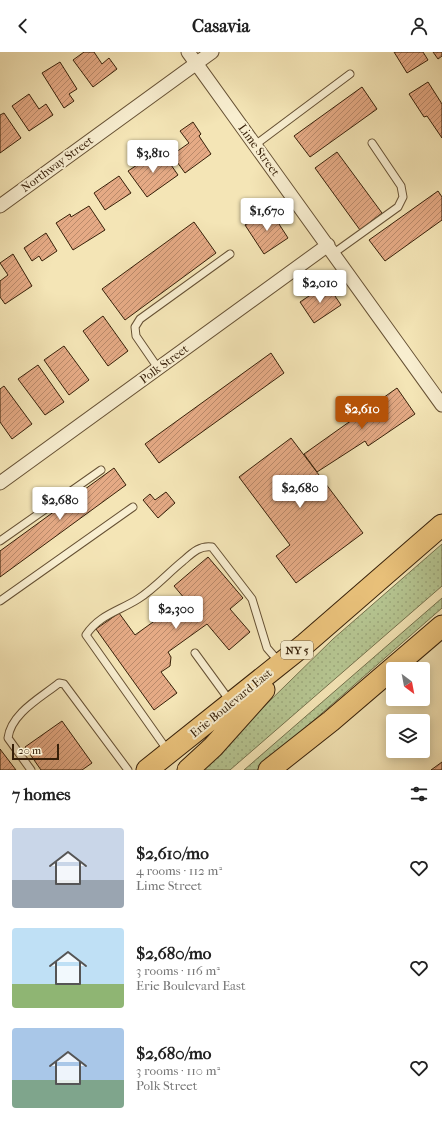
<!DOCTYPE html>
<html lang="en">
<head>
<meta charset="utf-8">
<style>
	:root { --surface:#fff; --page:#f2f2f2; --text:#222; --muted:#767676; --accent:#b45309 }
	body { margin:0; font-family:"IM FELL French Canon",serif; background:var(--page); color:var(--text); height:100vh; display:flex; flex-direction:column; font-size:15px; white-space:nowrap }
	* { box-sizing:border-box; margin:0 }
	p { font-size:13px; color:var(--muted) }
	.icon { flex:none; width:22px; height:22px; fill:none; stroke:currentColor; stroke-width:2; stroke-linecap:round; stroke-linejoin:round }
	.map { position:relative; height:718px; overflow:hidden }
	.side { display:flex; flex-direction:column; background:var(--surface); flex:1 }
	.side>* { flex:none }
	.needle { width:26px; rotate:148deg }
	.buttons { position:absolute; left:386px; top:610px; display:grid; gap:8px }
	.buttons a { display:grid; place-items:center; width:44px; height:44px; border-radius:4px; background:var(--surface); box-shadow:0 2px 10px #0003; font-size:20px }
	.scale { position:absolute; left:12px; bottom:10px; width:47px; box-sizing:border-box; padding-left:4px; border:2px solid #372009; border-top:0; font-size:11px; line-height:14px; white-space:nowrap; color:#372009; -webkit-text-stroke:3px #f8eed0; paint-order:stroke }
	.price { position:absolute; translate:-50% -34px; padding:0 9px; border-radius:4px; background:#fff; color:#222; font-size:13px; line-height:26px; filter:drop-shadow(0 1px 2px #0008) }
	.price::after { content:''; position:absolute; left:50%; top:24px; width:12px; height:9px; margin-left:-6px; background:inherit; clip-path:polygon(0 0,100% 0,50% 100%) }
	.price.active { background:var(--accent); color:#fff }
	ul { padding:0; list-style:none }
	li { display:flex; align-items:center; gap:12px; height:100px; padding:0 12px }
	li span { display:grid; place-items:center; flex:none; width:112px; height:80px; border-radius:4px; color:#555 }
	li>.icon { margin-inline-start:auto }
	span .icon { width:48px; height:48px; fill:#fffc; stroke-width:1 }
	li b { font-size:17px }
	h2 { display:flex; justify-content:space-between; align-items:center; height:48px; padding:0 12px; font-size:17px }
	header { display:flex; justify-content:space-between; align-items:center; height:52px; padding:0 12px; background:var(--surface); font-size:18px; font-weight:700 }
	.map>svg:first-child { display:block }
</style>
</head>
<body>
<header><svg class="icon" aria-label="back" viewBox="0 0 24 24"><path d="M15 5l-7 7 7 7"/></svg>Casavia<svg class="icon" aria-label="person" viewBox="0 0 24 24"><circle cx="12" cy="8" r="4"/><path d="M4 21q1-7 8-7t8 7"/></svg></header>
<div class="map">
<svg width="442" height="718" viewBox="0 0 442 718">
	<defs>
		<pattern id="grass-dots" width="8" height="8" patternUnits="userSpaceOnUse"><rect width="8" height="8" fill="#b6c692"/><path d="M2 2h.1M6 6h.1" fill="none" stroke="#9daa7d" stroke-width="1.8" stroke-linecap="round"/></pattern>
		<pattern id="building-hatch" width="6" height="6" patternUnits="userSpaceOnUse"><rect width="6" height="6" fill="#e5aa85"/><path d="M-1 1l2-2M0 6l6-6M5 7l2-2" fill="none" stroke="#ba8a6b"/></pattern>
	</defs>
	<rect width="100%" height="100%" fill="#f4e5b6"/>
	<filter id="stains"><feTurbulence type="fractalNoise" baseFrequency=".005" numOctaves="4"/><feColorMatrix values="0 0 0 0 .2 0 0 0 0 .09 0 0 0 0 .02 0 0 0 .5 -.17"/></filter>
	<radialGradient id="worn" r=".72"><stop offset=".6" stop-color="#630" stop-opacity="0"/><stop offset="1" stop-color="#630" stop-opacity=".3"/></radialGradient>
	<!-- grass -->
	<path fill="url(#grass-dots)" stroke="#76734e" d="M442,492V534L230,718H199L333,587Z
		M442,546V556L257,718H244Z"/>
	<!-- building -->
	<path fill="url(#building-hatch)" stroke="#372009" d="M84,0H94L102,12L109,6L117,17L93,35L73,8Z
		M394,0H423L428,8L407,21Z
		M433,0H442V4L438,7Z
		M60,10L77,37L69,42L74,49L64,56L42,21Z
		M428,30L442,52V86L427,64L424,65L409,42Z
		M362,35L377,57L310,105L294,84Z
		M29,42L39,57L46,52L53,63L29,79L12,54Z
		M4,61L21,86L0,101V63Z
		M193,70L201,82L199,84L211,102L185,121L172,103L189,91L180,79Z
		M162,100L178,123L147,145L128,119L143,109L146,112Z
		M337,100L382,161L360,178L315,116Z
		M119,124L131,141L105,158L94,141Z
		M438,139L442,145V168L385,209L369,188Z
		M89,154L105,178L73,198L56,171L70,162L71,165Z
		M270,158L288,186L264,202L245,173Z
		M194,170L216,201L125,268L102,237Z
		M46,181L57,199L42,209L39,204L32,209L24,196Z
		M13,202L32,234L5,252L0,245V229L8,223L0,211Z
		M327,232L341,253L314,271L300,250Z
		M103,264L128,299L108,314L83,279Z
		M64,294L89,328L69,343L44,308Z
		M271,301L284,321L159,411L145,392Z
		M38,313L64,350L45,363L18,327Z
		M4,334L32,372L12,387L0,370V337Z
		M397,336L415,362L368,394L365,389L317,420L304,402Z
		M291,386L363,481L296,531L276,504L290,493L239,425Z
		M114,416L126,433L0,525V499Z
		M166,440L175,451L158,466L143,448L150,442L155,448Z
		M208,505L243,546L230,557L250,580L229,598L207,572L168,600L171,605L170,614L161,620L177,641L154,658L96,577L119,561L135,583L185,547L174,534Z
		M62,669L92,711L82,718H41L25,695Z
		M0,697L16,718H0Z
		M442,710V718H431Z"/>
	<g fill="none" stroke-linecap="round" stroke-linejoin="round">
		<!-- lane casing -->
		<g stroke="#665134" stroke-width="9">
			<path id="lane" d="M255,93L350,22
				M334,201L398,155L403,145L401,134L372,91
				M158,316L136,284L135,275L140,267L230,202
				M0,489L101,418
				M0,549L133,455
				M195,601L230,649
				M168,699L86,583C99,563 119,559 138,547C154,537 168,521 183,509C192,501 200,493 212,495L252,547L267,596L280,611
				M31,718L8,686C11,661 42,645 59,631L64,632L128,718"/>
		</g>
		<!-- street casing -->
		<g stroke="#665134" stroke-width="15">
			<path id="street" d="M188,0L442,353
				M0,154L212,0
				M0,431L328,193"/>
		</g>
		<!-- primary casing -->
		<g stroke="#372009" stroke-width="23">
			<path id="primary" d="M147,718L305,592L442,473
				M188,718L213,695L264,638
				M269,718L331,669L442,574"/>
		</g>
		<!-- lane -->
		<use href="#lane" stroke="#f8eed0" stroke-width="7"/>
		<!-- street -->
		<use href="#street" stroke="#f8eed0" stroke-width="13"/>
		<!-- primary -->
		<use href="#primary" stroke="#eac27b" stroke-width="21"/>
	</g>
	<g text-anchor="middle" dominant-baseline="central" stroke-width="4" stroke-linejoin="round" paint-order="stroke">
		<!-- shield labels -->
		<rect fill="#f8eed0" stroke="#715e45" stroke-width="1" x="281" y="589" width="32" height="18" rx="3"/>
		<g font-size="11" font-weight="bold" fill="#372009">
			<text x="297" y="598">NY 5</text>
		</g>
		<!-- street labels -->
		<g font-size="12" fill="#372009" stroke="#f8eed0">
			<text transform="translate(259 98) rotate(54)">Lime Street</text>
			<text transform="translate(57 112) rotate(-36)">Northway Street</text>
			<text transform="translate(164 312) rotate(-36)">Polk Street</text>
			<text transform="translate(231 651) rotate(-39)">Erie Boulevard East</text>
		</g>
	</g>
	<rect width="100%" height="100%" filter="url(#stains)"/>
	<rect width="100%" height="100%" fill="url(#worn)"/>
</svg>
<div class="buttons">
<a><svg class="needle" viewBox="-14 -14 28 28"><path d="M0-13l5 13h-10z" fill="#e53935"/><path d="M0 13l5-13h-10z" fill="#767676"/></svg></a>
<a><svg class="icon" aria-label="layers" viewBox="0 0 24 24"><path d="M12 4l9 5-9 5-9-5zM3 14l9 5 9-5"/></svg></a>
</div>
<div class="scale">20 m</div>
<b class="price" style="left:153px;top:122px">$3,810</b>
<b class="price" style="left:267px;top:180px">$1,670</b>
<b class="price" style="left:320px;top:252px">$2,010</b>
<b class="price active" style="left:362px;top:378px">$2,610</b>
<b class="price" style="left:300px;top:457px">$2,680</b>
<b class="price" style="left:60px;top:469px">$2,680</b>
<b class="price" style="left:176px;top:578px">$2,300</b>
</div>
<section class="side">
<h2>7 homes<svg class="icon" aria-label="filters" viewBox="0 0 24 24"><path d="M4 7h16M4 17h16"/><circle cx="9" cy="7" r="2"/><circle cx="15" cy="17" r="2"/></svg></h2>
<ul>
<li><span style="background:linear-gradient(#c9d6e8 65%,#9aa5b1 0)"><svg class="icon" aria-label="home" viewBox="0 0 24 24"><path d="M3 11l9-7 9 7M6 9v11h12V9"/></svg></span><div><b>$2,610/mo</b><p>4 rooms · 112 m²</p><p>Lime Street</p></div><svg class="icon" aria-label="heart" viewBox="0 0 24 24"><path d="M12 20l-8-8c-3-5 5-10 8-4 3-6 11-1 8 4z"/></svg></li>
<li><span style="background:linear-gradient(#bfe0f5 70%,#8fb573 0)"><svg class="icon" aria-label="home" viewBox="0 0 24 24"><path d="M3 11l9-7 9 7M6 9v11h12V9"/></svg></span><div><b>$2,680/mo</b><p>3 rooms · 116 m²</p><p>Erie Boulevard East</p></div><svg class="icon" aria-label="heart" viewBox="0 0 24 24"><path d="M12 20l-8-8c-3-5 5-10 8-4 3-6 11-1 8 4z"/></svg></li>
<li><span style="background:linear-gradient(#a9c7e8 65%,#7fa58c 0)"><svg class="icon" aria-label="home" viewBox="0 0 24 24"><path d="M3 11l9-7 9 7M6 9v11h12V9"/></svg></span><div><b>$2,680/mo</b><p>3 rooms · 110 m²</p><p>Polk Street</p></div><svg class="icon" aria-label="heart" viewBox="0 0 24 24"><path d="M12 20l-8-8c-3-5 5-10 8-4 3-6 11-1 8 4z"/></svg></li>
</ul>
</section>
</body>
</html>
